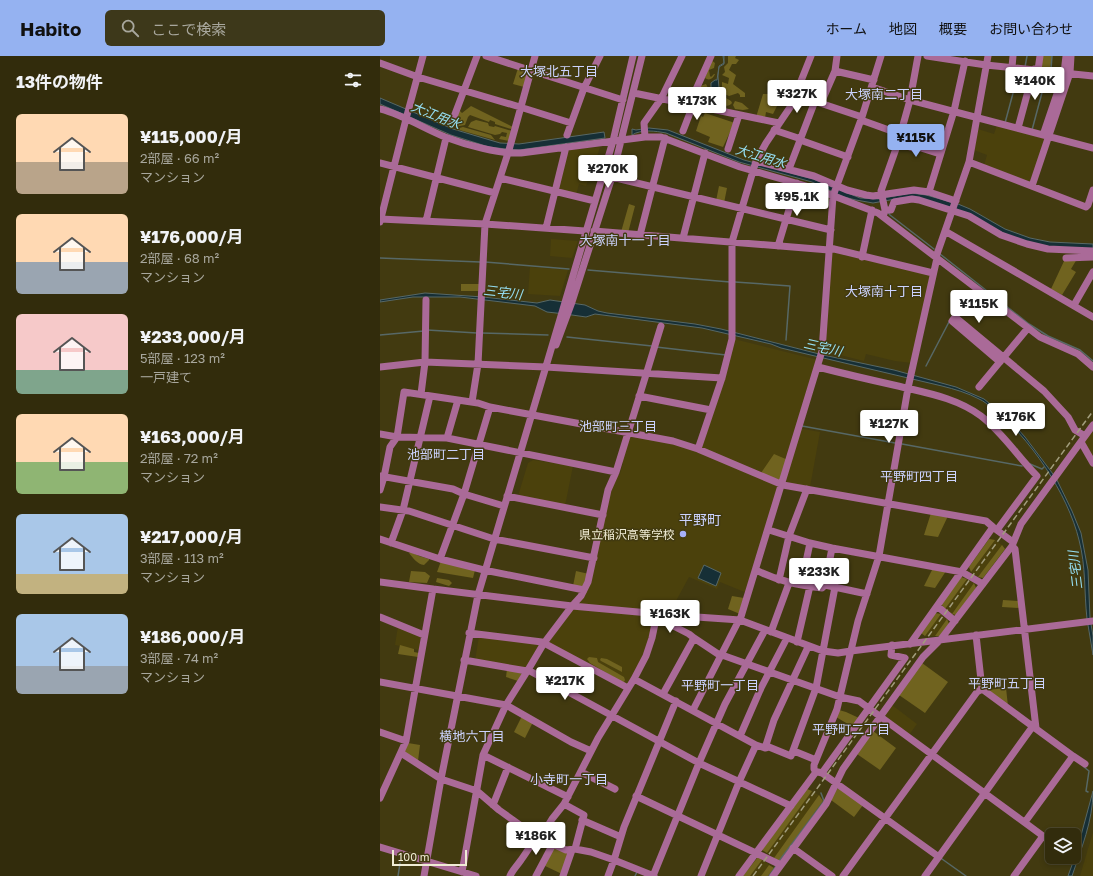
<!DOCTYPE html>
<html lang="ja">
<head>
<meta charset="utf-8">
<style>
	:root { --surface:#322c0c; --page:#3d381a; --text:#f1f3f6; --muted:#a8a79d; --line:#4d482d; --accent:#95b2f1 }
	body { margin:0; font-family:"Golos Text","Noto Sans JP",sans-serif; background:var(--page); color:var(--text); height:100vh; display:flex; flex-direction:column; font-size:15px; white-space:nowrap }
	* { box-sizing:border-box; margin:0 }
	p { font-size:13px; color:var(--muted) }
	.icon { flex:none; width:22px; height:22px; fill:none; stroke:currentColor; stroke-width:2; stroke-linecap:round; stroke-linejoin:round }
	.map { position:relative; flex:1; overflow:hidden }
	.sheet { display:flex; flex-direction:column; background:var(--surface); width:380px }
	.sheet>* { flex:none }
	.fabs { position:absolute; left:665px; top:772px; display:grid; gap:8px }
	.fabs a { display:grid; place-items:center; width:36px; height:36px; border-radius:6px; background:var(--surface); box-shadow:0 2px 6px #0003,0 0 0 1px var(--line); font-size:20px }
	.scale { position:absolute; left:12px; bottom:10px; width:75px; box-sizing:border-box; padding-left:4px; border:2px solid #f0ecd5; border-top:0; font-size:11px; line-height:14px; white-space:nowrap; color:#f0ecd5; -webkit-text-stroke:3px #423a10; paint-order:stroke }
	.price { position:absolute; translate:-50% -34px; padding:0 9px; border-radius:4px; background:#fff; color:#222; font-size:13px; line-height:26px; filter:drop-shadow(0 1px 2px #0008) }
	.price::after { content:''; position:absolute; left:50%; top:24px; width:12px; height:9px; margin-left:-6px; background:inherit; clip-path:polygon(0 0,100% 0,50% 100%) }
	.price.current { background:var(--accent); color:#111 }
	ul { padding:0; list-style:none }
	li { display:flex; align-items:center; gap:12px; height:100px; padding:0 16px }
	li span { display:grid; place-items:center; flex:none; width:112px; height:80px; border-radius:6px; color:#555 }
	li>.icon { margin-inline-start:auto }
	span .icon { width:48px; height:48px; fill:#fffc; stroke-width:1 }
	li b { font-size:17px }
	h2 { display:flex; justify-content:space-between; align-items:center; height:48px; padding:0 16px; font-size:17px }
	header { display:flex; align-items:center; gap:24px; box-sizing:border-box; height:56px; padding:0 20px; background:var(--accent); color:#111 }
	header strong { font-size:19px }
	nav { display:flex; gap:22px; margin-inline-start:auto; font-size:14px }
	.search { width:280px; height:36px; background:var(--page); display:flex; align-items:center; gap:10px; box-sizing:border-box; padding:0 14px; border-radius:6px; color:var(--muted); font-size:15px }
	main { display:flex; flex:1; min-height:0 }
	.map>svg:first-child { display:block }
</style>
</head>
<body>
<header>
<strong>Habito</strong>
<div class="search"><svg class="icon" aria-label="search" viewBox="0 0 24 24"><circle cx="10" cy="10" r="6"/><path d="M15 15l6 6"/></svg>ここで検索</div>
<nav><a>ホーム</a><a>地図</a><a>概要</a><a>お問い合わせ</a></nav>
</header>
<main>
<section class="sheet">
<h2>13件の物件<svg class="icon" aria-label="filters" viewBox="0 0 24 24"><path d="M4 7h16M4 17h16"/><circle cx="9" cy="7" r="2"/><circle cx="15" cy="17" r="2"/></svg></h2>
<ul>
<li><span style="background:linear-gradient(#ffd9b3 60%,#b9a48a 0)"><svg class="icon" aria-label="home" viewBox="0 0 24 24"><path d="M3 11l9-7 9 7M6 9v11h12V9"/></svg></span><div><b>¥115,000/月</b><p>2部屋 · 66 m²</p><p>マンション</p></div></li>
<li><span style="background:linear-gradient(#ffd9b3 60%,#9aa5b1 0)"><svg class="icon" aria-label="home" viewBox="0 0 24 24"><path d="M3 11l9-7 9 7M6 9v11h12V9"/></svg></span><div><b>¥176,000/月</b><p>2部屋 · 68 m²</p><p>マンション</p></div></li>
<li><span style="background:linear-gradient(#f6c9c9 70%,#7fa58c 0)"><svg class="icon" aria-label="home" viewBox="0 0 24 24"><path d="M3 11l9-7 9 7M6 9v11h12V9"/></svg></span><div><b>¥233,000/月</b><p>5部屋 · 123 m²</p><p>一戸建て</p></div></li>
<li><span style="background:linear-gradient(#ffd9b3 60%,#8fb573 0)"><svg class="icon" aria-label="home" viewBox="0 0 24 24"><path d="M3 11l9-7 9 7M6 9v11h12V9"/></svg></span><div><b>¥163,000/月</b><p>2部屋 · 72 m²</p><p>マンション</p></div></li>
<li><span style="background:linear-gradient(#a9c7e8 75%,#c2b280 0)"><svg class="icon" aria-label="home" viewBox="0 0 24 24"><path d="M3 11l9-7 9 7M6 9v11h12V9"/></svg></span><div><b>¥217,000/月</b><p>3部屋 · 113 m²</p><p>マンション</p></div></li>
<li><span style="background:linear-gradient(#a9c7e8 65%,#9aa5b1 0)"><svg class="icon" aria-label="home" viewBox="0 0 24 24"><path d="M3 11l9-7 9 7M6 9v11h12V9"/></svg></span><div><b>¥186,000/月</b><p>3部屋 · 74 m²</p><p>マンション</p></div></li>
</ul>
</section>
<div class="map">
<svg width="713" height="820" viewBox="0 0 713 820">
	<rect width="100%" height="100%" fill="#423a10"/>
	<!-- built -->
	<path fill="#4b410c" d="M617,69L665,82L650,127L604,109L607,99L594,94L598,73L614,78Z
		M220,91L210,124H208L206,130L199,128L196,139L179,135L188,93Z
		M171,183L198,185L192,202L170,200Z
		M452,196L550,219L532,307L515,305L486,298L484,305L444,295Z
		M150,211L188,214L180,240L148,238Z
		M354,283L438,304L418,372L440,376L430,431L407,427L406,424L399,429L367,537L340,526L337,533L309,521L290,556L276,554L269,591L248,629L168,587L199,544L230,436L236,420L240,418L243,407L241,405L249,380L292,387L319,395Z
		M713,374V402L704,386Z
		M153,404L193,410L185,450L138,440L148,407Z
		M609,483L615,484L622,489L625,493L603,522L598,521L591,516L589,511Z
		M581,521L594,527L596,532L572,558L565,553Z
		M561,558L567,563L569,568L561,580H545L541,577Z
		M18,570L41,580L39,594L15,589Z
		M99,580L161,587L146,613L95,605Z
		M512,649L537,668L529,679L505,662V659Z
		M427,733L439,739L443,745L399,805L382,794Z
		M713,776V820H700Z
		M378,801L394,812L388,820H363Z"/>
	<!-- green -->
	<path fill="#70631f" d="M348,0H356L355,2L359,4L356,8H352L349,14L356,19L353,28L365,37V41H360V39L358,37L349,40L342,37V26L348,28L349,22L342,19L345,16L344,11L348,7Z
		M661,0H672L670,14L660,13Z
		M331,4L335,7L334,12L329,14L330,20L331,21L334,18H335C333,23 329,25 325,22Z
		M138,12L145,14L147,17L144,31L133,28Z
		M326,28L328,32C320,46 328,45 338,50V52L313,48L320,30Z
		M383,38H388V47L392,48L397,44L398,48L393,58L386,56L385,62L377,61V58Z
		M341,39L351,45L352,47C348,52 344,49 339,47L338,44Z
		M355,45L362,47L369,53L363,54L355,53L353,49Z
		M91,50L133,71L131,73L115,68V66L110,64L109,66L90,59L88,61L85,69L74,71L73,68L79,54L82,57Z
		M325,57L355,67L351,74L343,91L328,86L330,81L316,75L321,60L323,61Z
		M96,64L108,67L109,70L114,71L115,70L132,75L129,85L119,83L121,80L126,81L127,77L122,76L120,78L115,79L88,71L91,66Z
		M83,71L111,79L115,84L76,73Z
		M339,130L347,132L344,147L336,145Z
		M249,148L255,150L248,177L241,176Z
		M685,203H697L691,213L696,216L682,239L671,233Z
		M81,228H100L99,235H81Z
		M394,398L408,404L402,425L381,417Z
		M551,457L568,460L558,481L544,479Z
		M609,483L615,484L591,516L589,511Z
		M622,489L625,493L603,522L598,521Z
		M31,496L39,500L49,503V504L44,509C37,508 33,502 29,497Z
		M61,505L95,514L93,522L57,516Z
		M553,512L566,515L555,532L544,530Z
		M31,515L45,516L50,520L47,527L29,526Z
		M196,515L209,518L205,531L193,530Z
		M581,521L587,523L565,553L561,548Z
		M57,522L69,524L72,527L69,530L56,526Z
		M594,527L596,532L576,559L572,558Z
		M352,540L364,542L360,558L348,553Z
		M623,544L639,545L640,552L622,551Z
		M555,557L561,558L545,580L541,577Z
		M567,563L569,568L561,580H555Z
		M20,589L34,593V596L39,597L38,601L18,598Z
		M209,601L217,602L218,606L244,621L245,624L244,626L240,625L210,607L207,603Z
		M221,602L227,603L242,611V616L221,605L220,604Z
		M542,607L568,626L545,657L519,639Z
		M127,613L143,618L138,625L126,621Z
		M626,632L628,650L607,634Z
		M459,654L466,656L479,662L473,671L456,661Z
		M142,660L153,666L145,682L134,676Z
		M493,675L516,692L500,714L477,698Z
		M28,687L40,689L38,705L23,697Z
		M460,732L483,749L474,761L451,744L457,733Z
		M427,733L432,735L387,797L382,794Z
		M439,739L443,745L399,805L394,802Z
		M173,791L190,796L182,818L163,809Z
		M378,801L382,804L370,820H363Z
		M389,809L394,812L388,820H381Z"/>
	<!-- water -->
	<path fill="#162f36" stroke="#576866" d="M343,0H344V8L339,11L338,20L339,32L332,38L331,43L329,44L327,40L331,33V27L335,24H337L339,10L344,7Z
		M0,42L73,73L120,87L139,88L224,76L225,82L139,94L126,93L109,91L71,79L0,48Z
		M269,72L288,74L364,104L433,123L480,142L498,143L531,137L546,139L578,148L590,153L625,173L650,182L670,186L713,188V194L674,192L636,184L590,159L521,142L493,147L476,144L464,141L432,126L359,106L286,77C276,75 261,73 252,79V73L256,74Z
		M45,237L103,241L157,247L170,244L205,249L218,255L227,257L315,268L341,273L443,299L514,314L576,331L604,343L630,364L645,381L676,422L692,455L701,477L708,514L710,562L713,580V599C711,587 709,575 707,563C704,536 706,510 699,484C688,438 649,380 612,352C608,349 604,345 599,343C588,337 574,333 562,330L401,292L391,288L322,272L215,258L206,261L185,258L167,256L155,250L80,241H33L0,246V244Z
		M324,509L341,517L336,530L318,522Z
		M713,735C713,765 701,793 692,820H688L696,798Z"/>
	<g fill="none" stroke-linecap="round" stroke-linejoin="round">
		<!-- stream -->
		<path stroke="#576866" stroke-width="1.5" d="M645,11L647,0
			M671,13L672,0
			M625,67L639,15
			M652,74L667,18
			M508,156L510,159L554,193
			M560,198L649,268L668,280L700,294L713,305
			M0,202L100,206
			M105,206L189,213
			M208,214L350,226
			M355,226L410,230L406,284
			M47,274L97,277
			M101,277L168,279
			M0,279L44,275
			M187,281L272,290
			M276,291L346,299
			M546,310L570,264
			M422,370L515,387
			M522,388L642,410
			M650,408L662,413L664,411
			M704,711L709,715L706,735L708,736
			M562,803L586,820
			M399,805L444,745L441,737
			M18,820L21,801
			M255,820L257,816
			M389,820L396,810"/>
		<!-- minor -->
		<path stroke="#aa6a98" stroke-width="7" d="M106,0L243,44
			M547,0L606,9L713,20
			M0,7L38,21L140,51L191,67
			M632,11L633,0
			M658,14L660,0
			M455,15L494,24
			M690,17L691,0
			M492,31L530,44L713,92
			M254,37L399,67
			M416,39L482,61
			M441,47L455,15L457,0
			M309,49L331,0
			M0,53C23,59 43,72 65,81C86,89 119,98 141,97L265,81H281L360,111L433,132L498,157L660,281L698,298L713,311
			M481,64L520,78
			M72,66L97,0
			M638,72L654,13
			M394,74L421,83
			M303,75L313,49
			M187,79L204,32L220,0
			M663,79L684,17L686,0
			M265,81L264,67L281,43L302,0
			M420,84L468,101
			M518,87L536,93L538,91L560,98
			M348,93L359,59
			M376,105L434,120L467,134L486,139L493,140L534,134L549,136L576,145
			M589,106L706,151L708,149L713,134
			M0,107L115,137
			M409,113L435,45
			M232,121L451,174
			M120,122L215,145
			M652,130L690,17
			M549,136L574,55L585,5
			M505,154H511L514,146L532,143L539,144L589,160L621,179L647,188L668,193L713,195
			M504,158L505,154L501,135L518,87L530,44L538,0
			M0,163L105,168L205,175
			M46,165L66,82
			M0,166L26,63L43,0
			M166,172L186,91
			M214,175L449,194
			M565,175L713,261
			M260,179L285,82
			M303,182L325,97
			M398,190L417,127
			M450,192L553,217
			M482,201L492,154
			M556,201L589,106L608,0
			M686,202L713,201
			M598,234L578,256L575,261L664,335L688,361L695,374L705,380
			M694,249L713,216
			M575,261L572,265L620,306
			M176,289L192,246L232,121L262,0
			M0,311L45,306L166,311L342,322
			M438,311C465,318 491,324 518,330C547,337 577,342 601,360C623,377 638,401 657,420L617,474
			M599,331L648,272
			M41,338L45,306L46,244
			M259,340L331,354
			M92,346L98,308L105,168L129,94L155,0
			M0,378L17,381L67,382L236,416
			M67,382L78,344
			M701,386L713,407
			M318,393L342,322L352,283V186L362,152L376,105L386,87L411,50L431,0
			M0,420L73,433L84,438L124,450
			M0,434L4,421L10,391L17,381L24,336L98,347L110,351L293,385L318,393L403,429L606,465L613,471L530,588
			M127,440L223,459
			M0,451L29,455L114,483L214,502
			M614,472L633,486
			M389,474L430,487L452,492L582,516L603,528
			M409,480L427,433
			M0,483L60,503L104,514L204,534
			M11,487L23,454L50,340
			M632,490L635,493L656,672
			M452,492L445,529L487,538
			M60,503L84,438L110,351
			M376,514C397,525 419,529 442,532L445,529
			M399,524L409,480
			M0,526L53,533L192,550L302,560L360,564L443,595L458,597L471,595L713,565
			M421,529L430,487
			M557,550L575,565
			M0,561L44,579
			M276,561L309,578L314,582L341,600
			M360,564L442,295L453,140L482,61L501,0
			M391,576L409,527
			M89,577L162,586L248,632
			M596,579L602,633L693,700L645,766
			M417,586L430,530
			M342,599L460,641L479,645L663,780L634,820
			M84,604L147,615
			M148,614L319,707L411,750
			M254,623L376,689L385,692L389,691L411,700L436,632L455,531
			M0,626L126,649L191,686L211,695
			M283,638L314,582
			M313,654L359,564
			M0,676L26,685
			M360,680L381,632L407,582
			M385,692L394,664L428,591
			M414,695L436,704
			M21,697L61,723L97,735L119,754L140,769L144,773L173,788L186,794L195,793L211,796L234,804L274,820
			M103,699L188,741
			M693,700L705,708
			M201,716L235,733
			M436,716L434,713V709L457,653L478,565L499,500L528,332L557,202
			M438,716L442,717L559,801
			M442,717L525,602L511,599L512,589
			M256,740L401,809
			M0,742L26,685L53,533
			M184,748L204,759L195,793
			M113,749L128,711
			M202,764L241,781
			M663,780L672,786
			M161,781L172,763L184,748L218,682L254,623L266,600L272,582L277,558
			M0,791L96,820
			M413,792L452,820
			M82,816L103,699L126,649L148,614L164,587L192,550L201,540L208,526L228,434L236,416L281,270
			M44,820L61,723L98,539L233,85L253,0
			M130,820C133,813 137,810 141,804C147,796 151,788 158,780
			M156,820L173,788
			M183,820L192,794
			M228,820L234,804L244,771L296,645
			M273,820L319,707L345,648L385,574
			M321,820L359,726L376,689
			M359,820L436,716
			M393,820L446,748L463,713L500,661L543,601L561,583L632,490L641,468L713,369
			M463,820L597,636L602,633
			M545,820L653,670"/>
		<!-- rail -->
		<path stroke="#a29d7d" stroke-width="1.5" stroke-dasharray="6 3" stroke-linecap="butt" d="M373,820L713,355"/>
	</g>
	<!-- markers -->
	<circle fill="#a7b1fc" stroke="#423a10" stroke-width="1.5" cx="303" cy="478" r="4"/>
	<g text-anchor="middle" dominant-baseline="central" stroke-width="3" stroke-linejoin="round" paint-order="stroke">
		<!-- poi labels -->
		<g font-size="12" fill="#f0ecd5" stroke="#423a10" text-anchor="end">
			<text x="295" y="478">県立稲沢高等学校</text>
		</g>
		<!-- neighbourhood labels -->
		<g font-size="13" fill="#ccd3fe" stroke="#423a10">
			<text x="179" y="15">大塚北五丁目</text>
			<text x="504" y="38">大塚南二丁目</text>
			<text x="245" y="184">大塚南十一丁目</text>
			<text x="504" y="235">大塚南十丁目</text>
			<text x="238" y="370">池部町三丁目</text>
			<text x="66" y="398">池部町二丁目</text>
			<text x="539" y="420">平野町四丁目</text>
			<text x="627" y="627">平野町五丁目</text>
			<text x="340" y="629">平野町一丁目</text>
			<text x="471" y="673">平野町二丁目</text>
			<text x="92" y="680">横地六丁目</text>
			<text x="189" y="723">小寺町一丁目</text>
		</g>
		<!-- water labels -->
		<g font-size="13" font-style="italic" fill="#96e0f5" stroke="#423a10">
			<text transform="translate(56 59) rotate(22)">大江用水</text>
			<text transform="translate(381 100) rotate(17)">大江用水</text>
			<text transform="translate(123 236) rotate(7)">三宅川</text>
			<text transform="translate(443 291) rotate(13)">三宅川</text>
			<text transform="translate(695 514) rotate(-97)">三宅川</text>
		</g>
		<!-- quarter labels -->
		<g font-size="14" fill="#ccd3fe" stroke="#423a10">
			<text x="320" y="463">平野町</text>
		</g>
	</g>
</svg>
<div class="fabs">
<a><svg class="icon" aria-label="layers" viewBox="0 0 24 24"><path d="M12 4l9 5-9 5-9-5zM3 14l9 5 9-5"/></svg></a>
</div>
<div class="scale">100 m</div>
<b class="price" style="left:655px;top:45px">¥140K</b>
<b class="price" style="left:417px;top:58px">¥327K</b>
<b class="price" style="left:317px;top:65px">¥173K</b>
<b class="price current" style="left:536px;top:102px">¥115K</b>
<b class="price" style="left:228px;top:133px">¥270K</b>
<b class="price" style="left:417px;top:161px">¥95.1K</b>
<b class="price" style="left:599px;top:268px">¥115K</b>
<b class="price" style="left:636px;top:381px">¥176K</b>
<b class="price" style="left:509px;top:388px">¥127K</b>
<b class="price" style="left:439px;top:536px">¥233K</b>
<b class="price" style="left:290px;top:578px">¥163K</b>
<b class="price" style="left:185px;top:645px">¥217K</b>
<b class="price" style="left:156px;top:800px">¥186K</b>
</div>
</main>
</body>
</html>
